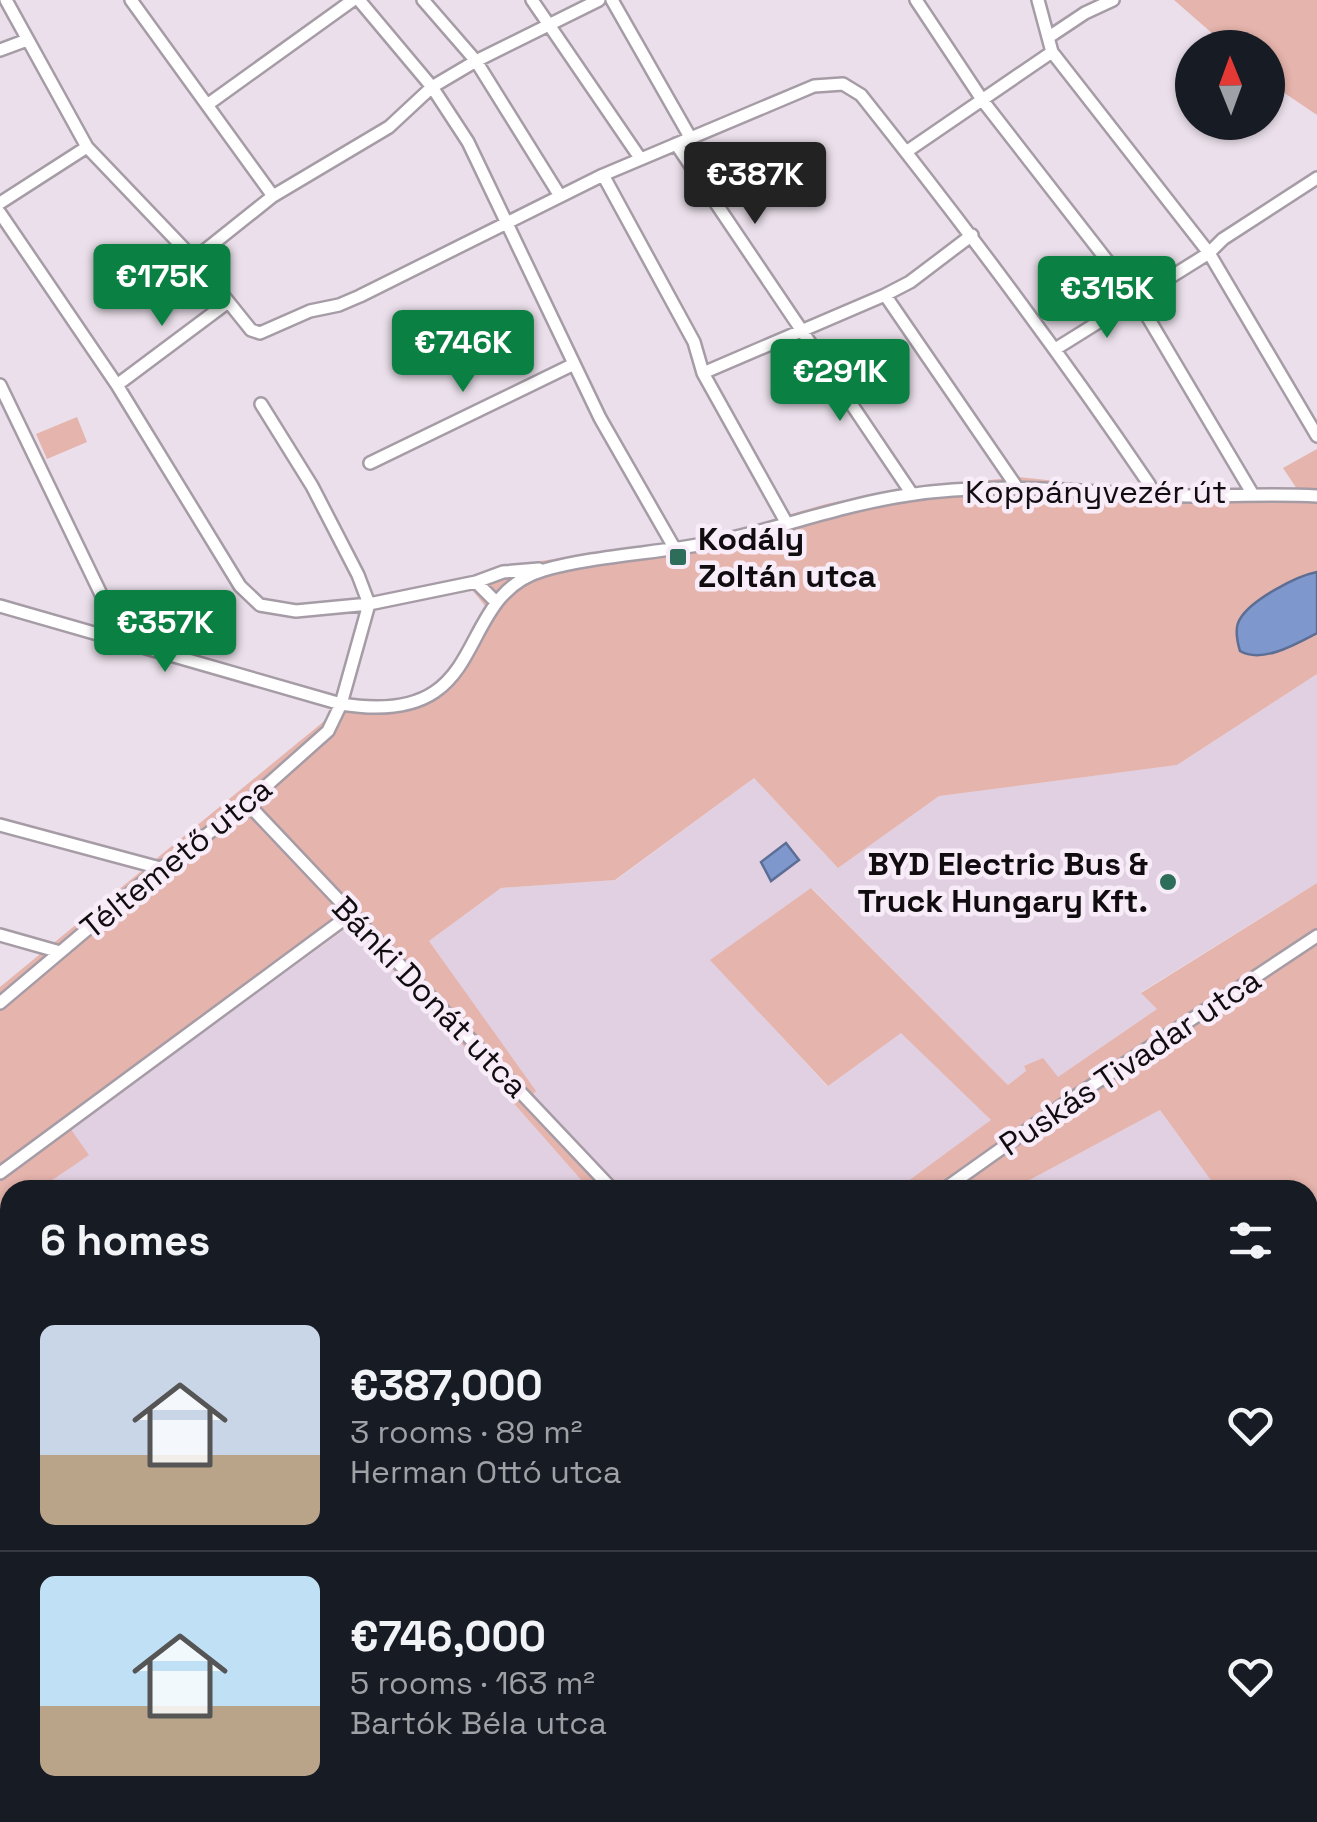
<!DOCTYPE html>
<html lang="en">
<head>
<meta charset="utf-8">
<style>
	:root { --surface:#171b24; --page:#242831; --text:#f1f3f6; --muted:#9ea1a6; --line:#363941; --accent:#0b8043 }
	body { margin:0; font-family:"Space Grotesk",sans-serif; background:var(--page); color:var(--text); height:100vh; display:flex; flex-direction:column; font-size:38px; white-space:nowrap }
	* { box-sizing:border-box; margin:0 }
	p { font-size:32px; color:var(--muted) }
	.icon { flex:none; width:55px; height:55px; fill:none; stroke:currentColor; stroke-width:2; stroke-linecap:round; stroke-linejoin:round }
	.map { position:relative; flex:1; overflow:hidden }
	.sheet { position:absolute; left:0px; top:1180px; width:1318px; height:642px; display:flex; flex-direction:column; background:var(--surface); border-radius:30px 30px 0 0; box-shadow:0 2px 8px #0004 }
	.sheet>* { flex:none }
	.needle { width:65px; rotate:359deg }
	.controls { position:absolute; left:1175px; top:30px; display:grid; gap:20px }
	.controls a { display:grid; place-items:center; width:110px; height:110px; border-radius:50%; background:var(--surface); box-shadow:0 2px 8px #0004; font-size:50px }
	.price { position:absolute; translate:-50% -85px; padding:0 22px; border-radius:10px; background:var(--accent); color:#fff; font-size:32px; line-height:65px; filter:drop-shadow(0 2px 5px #0008) }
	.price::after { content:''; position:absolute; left:50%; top:60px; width:30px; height:22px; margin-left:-15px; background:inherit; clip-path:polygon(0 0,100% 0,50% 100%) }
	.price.active { background:#222; color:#fff }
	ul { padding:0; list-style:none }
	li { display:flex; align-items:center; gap:30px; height:250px; padding:0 40px }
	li+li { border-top:2px solid var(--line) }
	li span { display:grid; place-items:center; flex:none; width:280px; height:200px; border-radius:15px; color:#555 }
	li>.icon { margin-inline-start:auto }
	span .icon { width:120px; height:120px; fill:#fffc; stroke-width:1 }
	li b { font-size:42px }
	h2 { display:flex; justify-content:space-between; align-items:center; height:120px; padding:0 40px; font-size:42px }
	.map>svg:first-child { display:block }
</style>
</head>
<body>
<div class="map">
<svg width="1317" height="1822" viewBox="0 0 1317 1822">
	<rect width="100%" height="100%" fill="#eadfea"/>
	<!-- built -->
	<path fill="#e1d0e1" d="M1317,674V883L1141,992L1157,1009L1057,1078L1024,1067L1026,1071L1008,1085L812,888L711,960L827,1086L901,1032L992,1121L896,1190H623L532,1093L535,1091L429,941L501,888L616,880L754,778L838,868L938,796L1177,765Z
		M351,925L436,1015L590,1190H39L88,1155L69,1129Z
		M1160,1110L1218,1190H1011Z
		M10,1210V1612L0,1600V1213L2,1215Z
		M1308,1315L1317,1328V1358L1308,1365Z
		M0,1650L10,1661V1812L58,1813L45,1822H0Z
		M111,1812L147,1813L156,1822H98Z
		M495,1812L504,1822H189L180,1813Z"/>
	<!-- green -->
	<path fill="#e5b4ac" d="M1174,0H1317V115L1268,82V48L1228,47Z
		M77,417L87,442L47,459L36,434Z
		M1317,449V674L1177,765L939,796L838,868L754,778L615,880L501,888L429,941L536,1091L533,1094L623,1190H590L436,1015L350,925L70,1128L89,1155L38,1190H10V1210L2,1215L0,1213V987L328,718L335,695C378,707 430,707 457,664C469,646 477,625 486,607L464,580L494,568L626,548L691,543L826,504L898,490L1018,477L1142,490L1258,488L1299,492L1283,468Z
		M1317,883V1328L1308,1315V1190H1218L1160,1110L1011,1190H896L991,1120L901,1033L828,1086L710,960L811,888L1008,1085L1026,1071L1024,1066L1043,1058L1058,1077L1157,1009L1141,993Z
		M1317,1358V1654L1308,1660V1365Z
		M495,1813H793L781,1822H504Z
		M834,1813H1062L1047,1822H840Z"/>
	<!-- water -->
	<path fill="#7e98ce" stroke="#5d6e95" stroke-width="2.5" d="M1317,572V633C1296,644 1262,664 1240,651C1237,641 1234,628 1240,619C1251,600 1296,576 1317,572Z
		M786,843L799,860L771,881L761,862Z"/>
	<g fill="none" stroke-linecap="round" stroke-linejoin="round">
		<!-- minor casing -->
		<g stroke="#a69ca6" stroke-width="16">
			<path id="minor" d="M6,0L87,147L194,259L251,330L260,333L310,311L339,305L360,296L603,175L814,86L843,84L861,95C962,222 1058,350 1149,484L1153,495
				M131,0L273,196
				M359,0L432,87L468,142L600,418L675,549
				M423,0L476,61L560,196
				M532,0L640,158
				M612,0L690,137
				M916,0L983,101L1137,299L1252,493
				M1038,0L1052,52L1209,253L1317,436
				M1049,37L1085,13L1113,0
				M0,50L27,40
				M207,105L353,0
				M676,144L912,494
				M906,152L1052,52
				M603,175L694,342L703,373L786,522
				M0,203L87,147
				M0,213L117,385L240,586L260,605L296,611L369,604L476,582L503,572L539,569
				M194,259L273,196L389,127L432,87L476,61L599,0
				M885,295L1016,486
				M1057,348L1209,253L1223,239L1317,178
				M703,373L885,295L910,282L972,235
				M0,385L112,617L111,639
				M117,385L228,302
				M370,463L574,364
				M476,582L496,602
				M0,606L341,704C497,729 449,597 544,570C593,556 658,553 709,543C776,530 840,505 908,495C990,482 1068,491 1150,495C1206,498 1261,493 1317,496
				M247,803L613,1190
				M0,825L160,868
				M0,935L60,952
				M0,1003L160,868L172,862L247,803L328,731L341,704L369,604L358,575L312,486L261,404
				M0,1173L351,914
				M943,1190L1064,1104L1317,936
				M0,1634L10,1645
				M164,1812L173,1822
				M78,1822L91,1812"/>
		</g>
		<!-- major casing -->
		<g stroke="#a45071" stroke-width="20">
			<path id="major" d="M1308,1422L1317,1416
				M759,1822L772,1812"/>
		</g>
		<!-- minor -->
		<use href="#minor" stroke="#fff" stroke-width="11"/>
		<!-- major -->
		<use href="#major" stroke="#f8acc9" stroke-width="15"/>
		<!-- rail -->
		<path stroke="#474147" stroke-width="2.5" stroke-dasharray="18 18" stroke-linecap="butt" d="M1308,1644L1317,1638
			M1008,1822L1023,1812"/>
	</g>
	<!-- markers -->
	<g fill="#2e6d5a" stroke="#f7ecf7" stroke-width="4">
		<rect x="668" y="547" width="20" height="20" rx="5"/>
		<circle cx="1168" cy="882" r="10"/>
	</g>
	<g text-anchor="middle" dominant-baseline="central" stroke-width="9" stroke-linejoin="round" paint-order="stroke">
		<!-- street labels -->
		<g font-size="32" fill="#100c10" stroke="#f7ecf7">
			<text x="1096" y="492">Koppányvezér út</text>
			<text transform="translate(176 858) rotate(-39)">Téltemető utca</text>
			<text transform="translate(430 997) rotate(46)">Bánki Donát utca</text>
			<text transform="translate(1130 1062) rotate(-34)">Puskás Tivadar utca</text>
		</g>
		<!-- poi labels -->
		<g font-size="32" font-weight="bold" fill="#100c10" stroke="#f7ecf7" text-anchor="start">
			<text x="698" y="539">Kodály<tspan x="698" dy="37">Zoltán utca</tspan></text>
			<text x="1148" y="864" text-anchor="end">BYD Electric Bus &amp;<tspan x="1148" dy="37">Truck Hungary Kft.</tspan></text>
		</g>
	</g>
</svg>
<div class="controls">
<a><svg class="needle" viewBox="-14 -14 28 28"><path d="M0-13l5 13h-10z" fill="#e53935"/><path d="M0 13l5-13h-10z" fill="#9ea1a6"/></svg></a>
</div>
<b class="price active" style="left:755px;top:227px">€387K</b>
<b class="price" style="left:162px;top:329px">€175K</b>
<b class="price" style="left:1107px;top:341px">€315K</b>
<b class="price" style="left:463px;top:395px">€746K</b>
<b class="price" style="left:840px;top:424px">€291K</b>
<b class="price" style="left:165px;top:675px">€357K</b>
<section class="sheet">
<h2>6 homes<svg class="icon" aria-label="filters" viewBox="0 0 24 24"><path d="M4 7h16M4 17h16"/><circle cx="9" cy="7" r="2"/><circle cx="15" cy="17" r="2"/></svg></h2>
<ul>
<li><span style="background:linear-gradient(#c9d6e8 65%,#b9a48a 0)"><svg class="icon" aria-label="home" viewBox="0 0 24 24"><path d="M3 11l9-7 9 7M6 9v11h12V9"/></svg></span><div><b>€387,000</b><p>3 rooms · 89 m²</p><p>Herman Ottó utca</p></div><svg class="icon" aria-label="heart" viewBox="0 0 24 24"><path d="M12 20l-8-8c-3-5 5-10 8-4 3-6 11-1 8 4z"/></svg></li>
<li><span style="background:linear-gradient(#bfe0f5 65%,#b9a48a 0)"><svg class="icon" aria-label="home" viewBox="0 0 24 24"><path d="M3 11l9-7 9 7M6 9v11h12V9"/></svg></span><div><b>€746,000</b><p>5 rooms · 163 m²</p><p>Bartók Béla utca</p></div><svg class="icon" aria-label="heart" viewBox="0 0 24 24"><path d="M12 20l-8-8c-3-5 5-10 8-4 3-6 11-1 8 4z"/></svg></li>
</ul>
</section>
</div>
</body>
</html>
